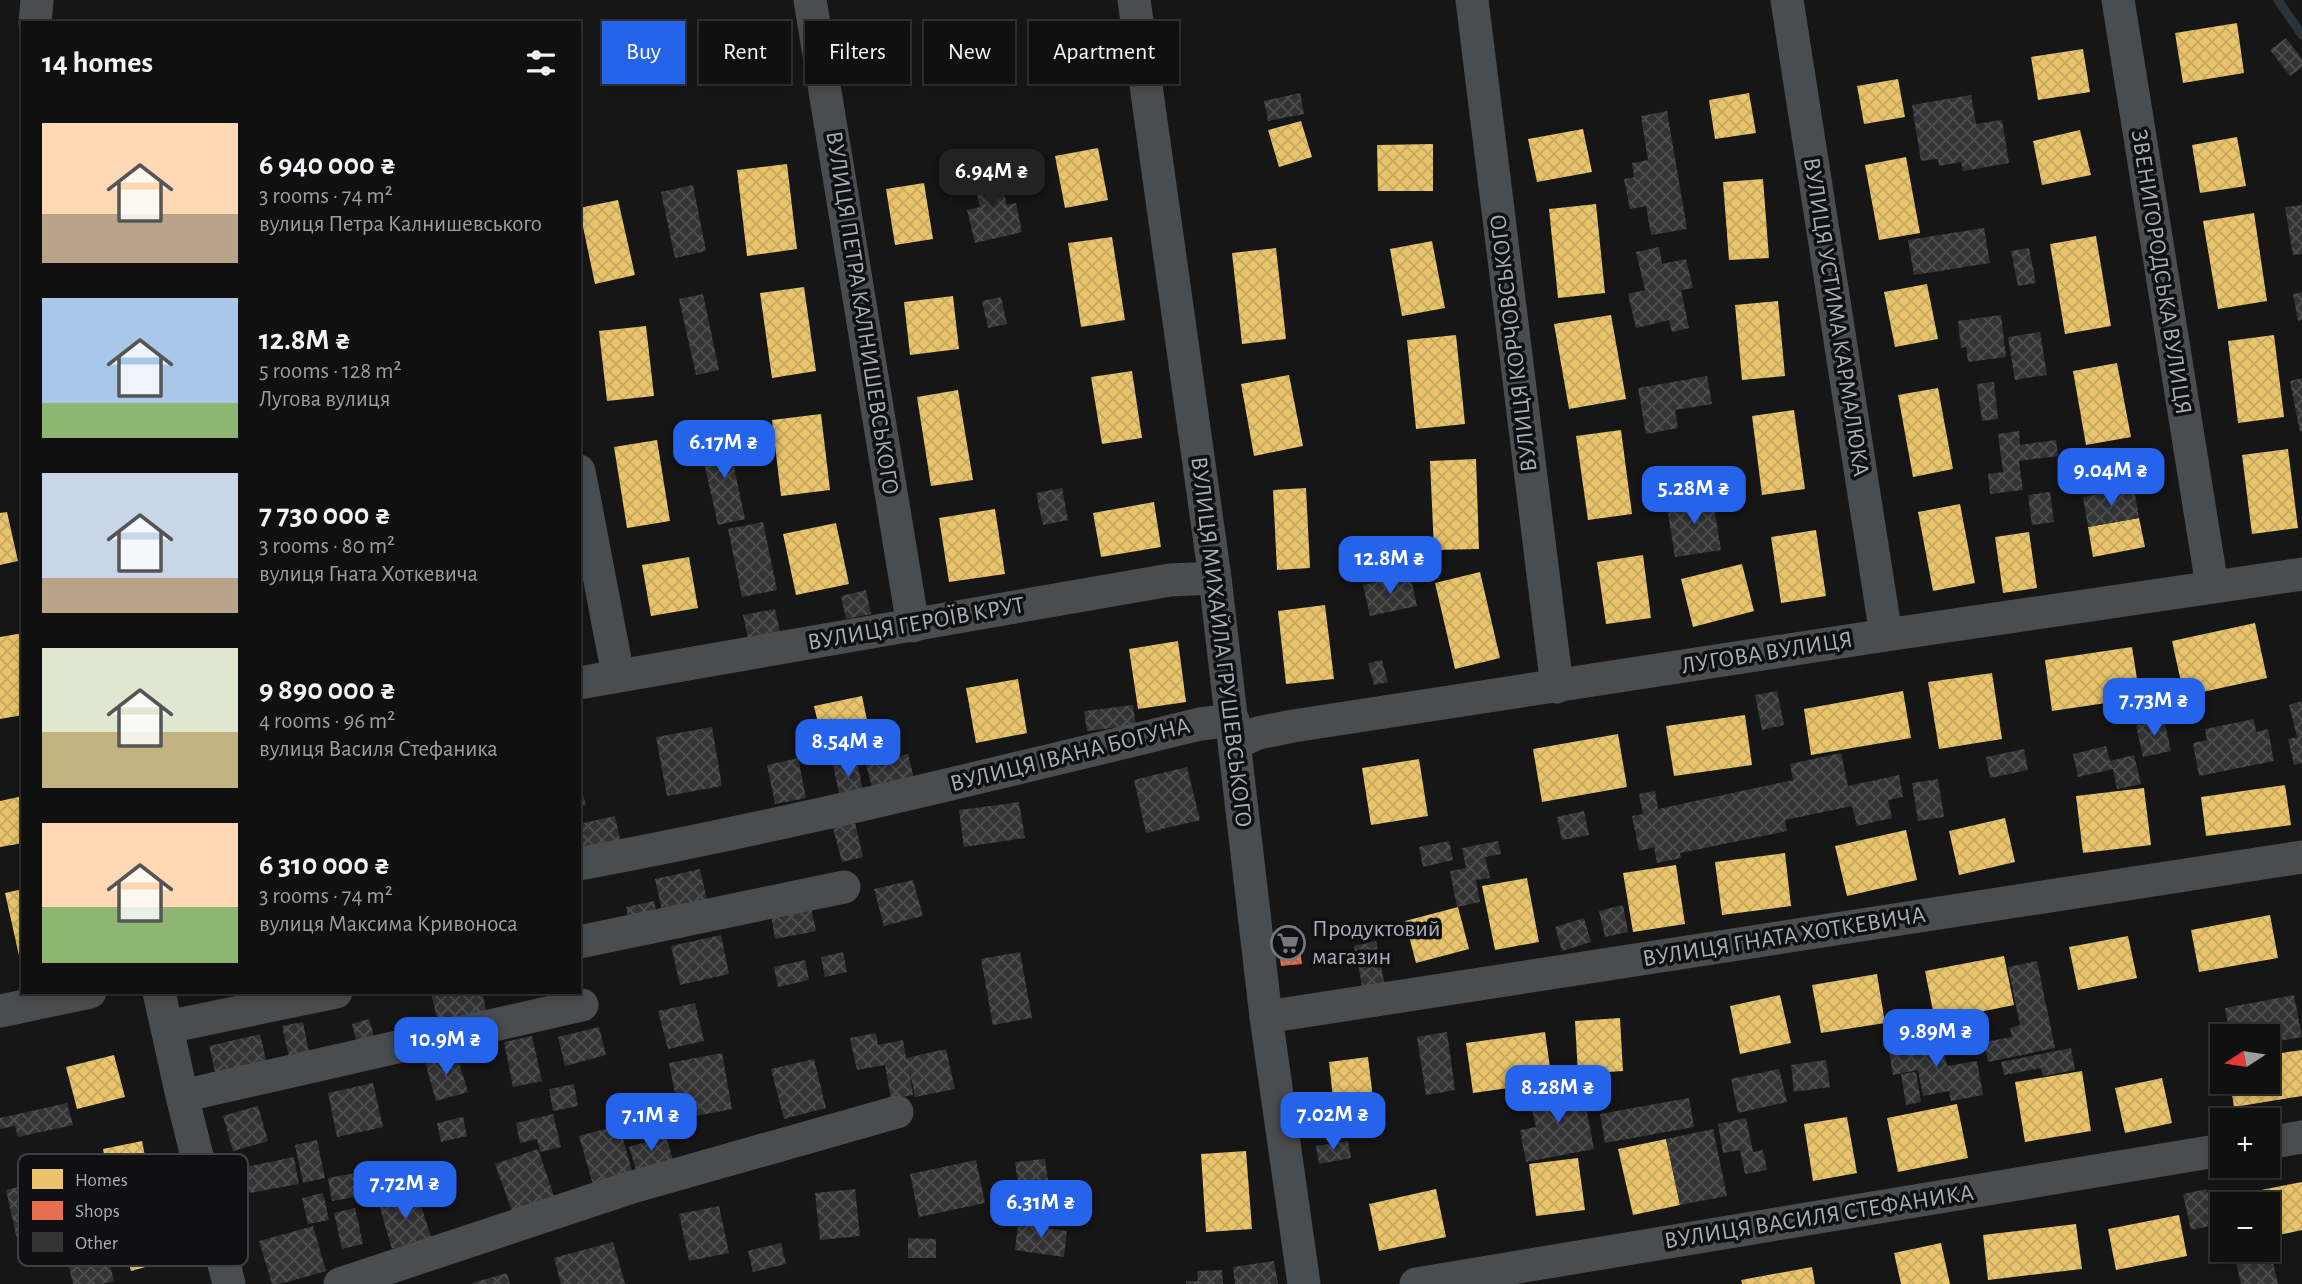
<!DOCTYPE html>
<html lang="en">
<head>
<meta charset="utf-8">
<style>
	:root { --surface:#101010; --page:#1e1e1e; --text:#f1f3f6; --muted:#9c9d9f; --line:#303030; --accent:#2563eb }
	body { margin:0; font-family:"Alegreya Sans",sans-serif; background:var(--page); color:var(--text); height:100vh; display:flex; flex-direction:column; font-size:26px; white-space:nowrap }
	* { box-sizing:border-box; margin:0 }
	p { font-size:23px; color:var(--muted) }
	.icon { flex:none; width:38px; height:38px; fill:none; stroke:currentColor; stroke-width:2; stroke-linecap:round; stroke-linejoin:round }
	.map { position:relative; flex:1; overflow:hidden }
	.details { position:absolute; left:21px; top:21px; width:560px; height:973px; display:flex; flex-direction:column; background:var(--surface); border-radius:0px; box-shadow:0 4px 10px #0003,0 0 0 2px var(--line) }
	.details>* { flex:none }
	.top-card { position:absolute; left:602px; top:21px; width:665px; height:63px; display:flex; gap:14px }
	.needle { width:46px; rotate:258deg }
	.tools { position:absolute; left:2210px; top:1024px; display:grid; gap:14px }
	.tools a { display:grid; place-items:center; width:70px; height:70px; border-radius:0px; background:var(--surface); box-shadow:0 4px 10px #0003,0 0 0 2px var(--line); font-size:35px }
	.price { position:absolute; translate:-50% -60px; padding:0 16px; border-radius:14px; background:var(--accent); color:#fff; font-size:23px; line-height:46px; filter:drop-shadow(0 2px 4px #0008) }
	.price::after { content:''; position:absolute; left:50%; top:42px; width:21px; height:16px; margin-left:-10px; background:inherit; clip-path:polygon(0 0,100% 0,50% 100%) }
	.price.current { background:#222; color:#fff }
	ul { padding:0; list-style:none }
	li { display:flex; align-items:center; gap:21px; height:175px; padding:0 21px }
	li span { display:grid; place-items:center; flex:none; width:196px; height:140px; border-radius:0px; color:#555 }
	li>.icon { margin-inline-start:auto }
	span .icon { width:84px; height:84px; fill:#fffc; stroke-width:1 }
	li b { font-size:30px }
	h2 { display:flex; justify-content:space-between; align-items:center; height:84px; padding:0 21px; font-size:30px }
	.pill { padding:0 24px; border-radius:0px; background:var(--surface); box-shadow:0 4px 10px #0003,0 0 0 2px var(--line); font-size:24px; line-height:63px }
	.pill.current { background:var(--accent); color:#fff }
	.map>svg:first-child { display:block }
</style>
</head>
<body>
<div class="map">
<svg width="2302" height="1284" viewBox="0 0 2302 1284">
	<defs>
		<pattern id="homes-cross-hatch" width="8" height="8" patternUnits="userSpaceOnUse" patternTransform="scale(1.75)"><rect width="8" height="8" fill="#e9c46a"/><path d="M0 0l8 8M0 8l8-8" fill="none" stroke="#c4a760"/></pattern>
		<pattern id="shops-cross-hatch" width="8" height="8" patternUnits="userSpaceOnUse" patternTransform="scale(1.75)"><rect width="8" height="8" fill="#e76f51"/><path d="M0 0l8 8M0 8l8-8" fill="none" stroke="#ba604a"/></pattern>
		<pattern id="building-cross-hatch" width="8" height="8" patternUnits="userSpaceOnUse" patternTransform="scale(1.75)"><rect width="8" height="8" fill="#343435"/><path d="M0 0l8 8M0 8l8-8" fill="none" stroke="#4e4f50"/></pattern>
	</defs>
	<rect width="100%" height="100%" fill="#161616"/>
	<!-- homes -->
	<path fill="url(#homes-cross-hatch)" d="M2237,23L2244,73L2183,83L2175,33Z
		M2083,49L2090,92L2038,100L2031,57Z
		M1898,79L1905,117L1864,124L1857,86Z
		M1749,93L1756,133L1715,139L1709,100Z
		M1301,121L1312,157L1279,167L1268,130Z
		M1583,129L1592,172L1537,182L1528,139Z
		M2080,130L2091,175L2042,185L2033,141Z
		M2237,137L2246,186L2200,193L2192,145Z
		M1433,144V191H1378L1377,145Z
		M1098,148L1108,200L1065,208L1055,156Z
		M1906,157L1920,233L1879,240L1865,165Z
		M787,164L797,249L747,256L737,170Z
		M1763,179L1769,258L1729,260L1723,182Z
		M924,183L933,239L895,245L886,189Z
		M618,200L635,275L595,284L579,208Z
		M1596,204L1605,293L1558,298L1549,209Z
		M2254,213L2267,301L2218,309L2203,221Z
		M2096,236L2111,326L2065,334L2050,244Z
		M1112,237L1125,320L1081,327L1068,243Z
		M1432,241L1445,308L1402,316L1390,249Z
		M1276,248L1286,339L1242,344L1232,253Z
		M1927,284L1938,339L1895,347L1884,292Z
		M804,287L816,371L772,378L760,293Z
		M953,296L959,349L910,355L904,302Z
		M1778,301L1785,376L1742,380L1735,305Z
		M1611,315L1626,399L1569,409L1554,324Z
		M646,326L654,396L607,401L599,331Z
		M1456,335L1465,424L1416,429L1407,340Z
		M2274,335L2284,417L2238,423L2228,341Z
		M2117,363L2131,437L2086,445L2073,371Z
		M1132,371L1142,438L1102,444L1091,377Z
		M1289,375L1303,446L1254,456L1241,384Z
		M1938,388L1953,469L1913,477L1898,395Z
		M958,390L973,480L931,486L917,397Z
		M1794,410L1805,489L1762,495L1752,416Z
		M821,414L830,490L781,496L772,420Z
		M1621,430L1632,514L1588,520L1576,436Z
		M657,440L670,521L627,528L614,447Z
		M2288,449L2298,528L2252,534L2242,455Z
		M1476,459L1479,549L1434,550L1430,461Z
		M1306,488L1310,568L1277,570L1273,490Z
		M1154,502L1161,547L1101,557L1093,513Z
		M1960,504L1975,583L1933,591L1918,512Z
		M995,509L1005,574L949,582L939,518Z
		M7,512L18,561L0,565V513Z
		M2139,518L2145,547L2093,557L2088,527Z
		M836,523L849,584L796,595L783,534Z
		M1816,530L1826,596L1781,603L1771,537Z
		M2029,532L2037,588L2003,593L1995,537Z
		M1643,555L1651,618L1606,624L1597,562Z
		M689,557L698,608L651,616L642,565Z
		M1742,564L1754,611L1693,627L1681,579Z
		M1480,572L1500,658L1455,669L1435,583Z
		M1325,605L1334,679L1286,684L1278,611Z
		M2255,623L2267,678L2184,696L2172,641Z
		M23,633V715L0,719V637Z
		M1178,641L1186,702L1138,709L1129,649Z
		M2132,647L2140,698L2052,711L2045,660Z
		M1992,673L2002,739L1939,749L1928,682Z
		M1018,679L1027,733L976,743L966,688Z
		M1903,691L1911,738L1811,755L1804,709Z
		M862,696L872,744L825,754L814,706Z
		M1745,715L1752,765L1674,776L1666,726Z
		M1618,734L1627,787L1542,802L1533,749Z
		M1419,759L1428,816L1371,825L1362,768Z
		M2285,785L2291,825L2206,836L2201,797Z
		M2144,788L2151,845L2083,853L2076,796Z
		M23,796V843L0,847V801Z
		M2005,818L2015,862L1959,875L1949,831Z
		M1906,830L1917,880L1847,896L1835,846Z
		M1785,853L1791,906L1722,915L1715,862Z
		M1676,865L1685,924L1633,932L1623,873Z
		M1527,878L1539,942L1495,950L1482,886Z
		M23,889V959L20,960L5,893Z
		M1458,907L1469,949L1416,963L1405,921Z
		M2270,915L2278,958L2199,972L2191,930Z
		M2128,936L2137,978L2078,990L2069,947Z
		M2004,956L2014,1005L1935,1021L1925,971Z
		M1877,974L1885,1023L1821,1033L1812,985Z
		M1780,995L1791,1043L1740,1054L1730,1006Z
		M1620,1018L1623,1071L1578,1074L1575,1021Z
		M1545,1032L1552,1082L1473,1093L1466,1043Z
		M2302,1050V1096L2234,1107L2230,1082H2268V1055Z
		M114,1055L125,1097L77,1109L66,1067Z
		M1368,1057L1377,1131L1337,1135L1329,1062Z
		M2082,1071L2091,1131L2025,1142L2015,1082Z
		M2162,1078L2172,1123L2125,1133L2115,1088Z
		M1957,1104L1968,1158L1898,1172L1887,1118Z
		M1847,1117L1857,1173L1813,1181L1804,1124Z
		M1666,1139L1680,1205L1633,1215L1618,1149Z
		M142,1141L151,1186L112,1194L103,1149Z
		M1246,1151L1252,1229L1206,1232L1201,1154Z
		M1578,1158L1585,1210L1536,1216L1529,1164Z
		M2302,1182V1230L2270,1237L2268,1204H2264L2261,1190Z
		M1436,1189L1446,1237L1379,1251L1369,1204Z
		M2179,1215L2187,1256L2116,1270L2108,1229Z
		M156,1224L167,1261L131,1271L120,1235Z
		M2076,1224L2082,1269L1988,1280L1983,1235Z
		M1941,1243L1950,1284H1901L1894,1253Z
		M1812,1267L1815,1284H1742L1741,1280Z"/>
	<!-- shops -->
	<path fill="url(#shops-cross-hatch)" d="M1296,926L1302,964L1281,966L1276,930Z"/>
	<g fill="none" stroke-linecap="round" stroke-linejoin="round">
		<!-- stream -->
		<path stroke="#283439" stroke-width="9" d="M2278,0L2302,35"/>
	</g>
	<!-- building -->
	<path fill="url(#building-cross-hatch)" d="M2286,38L2302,59V67L2290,76L2270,50Z
		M1300,93L1304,114L1268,121L1264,101Z
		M1971,95L1976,124L2002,120L2009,163L1963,171L1961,162L1939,166L1938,159L1921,161L1912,105Z
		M1667,111L1687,229L1651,235L1646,206L1630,209L1624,179L1634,177L1632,163L1648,160L1641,116Z
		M998,168L1007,205L1016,203L1022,232L975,243L967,210L980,207L972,174Z
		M693,185L706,251L675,258L661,192Z
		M2302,205V254L2293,255L2285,207Z
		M1984,228L1990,263L1914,275L1908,240Z
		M1659,247L1662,264L1686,259L1693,288L1681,290L1689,328L1672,332L1669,320L1636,328L1628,294L1645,290L1636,252Z
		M2029,248L2036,283L2018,286L2011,251Z
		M2302,292V320L2298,321L2293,294Z
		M703,294L719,370L696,375L679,299Z
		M1001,297L1007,324L988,328L982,301Z
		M2001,315L2006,357L1968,362L1966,347L1961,348L1958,321Z
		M2040,332L2047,375L2015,380L2008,337Z
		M1707,376L1712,404L1675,410L1678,428L1646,434L1638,388Z
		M2302,378V431L2300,432L2290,381Z
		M1994,382L1998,419L1982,421L1977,384Z
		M725,425L745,519L718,525L704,462L715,460L709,429Z
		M2019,431L2020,445L2056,440L2058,456L2019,461L2023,490L1990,494L1988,474L2003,472L1998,434Z
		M1062,488L1068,520L1043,525L1036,493Z
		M2134,488L2139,518L2088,527L2083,497Z
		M2050,492L2054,522L2032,525L2028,495Z
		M1712,494L1721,550L1675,557L1666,501Z
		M763,522L777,590L742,597L728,529Z
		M1410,575L1417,606L1370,616L1363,585Z
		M866,590L871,614L846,619L841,596Z
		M775,609L782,640L750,647L743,615Z
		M1382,660L1388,682L1374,685L1368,663Z
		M1777,691L1784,725L1762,730L1755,695Z
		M2302,701V763L2294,765L2288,739L2297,737L2289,705Z
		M1133,705L1136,725L1087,731L1084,711Z
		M2164,719L2171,751L2143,757L2136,725Z
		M2254,719L2256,732L2268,729L2274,761L2199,776L2193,743L2207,740L2205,729Z
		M712,727L722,786L667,796L656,737Z
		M2106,746L2110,761L2134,755L2141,784L2117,789L2113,769L2078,777L2073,754Z
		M2024,749L2028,770L1990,778L1986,757Z
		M1841,753L1848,786L1899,775L1903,797L1888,800L1892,818L1857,826L1852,806L1785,820L1787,831L1680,853L1681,858L1657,863L1654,847L1639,851L1632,816L1643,814L1639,794L1655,791L1658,809L1793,780L1790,764Z
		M908,754L915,783L874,794L866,765Z
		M798,758L806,798L775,804L767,765Z
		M857,760L863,792L840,797L833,766Z
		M1187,767L1200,820L1146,833L1134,780Z
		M1938,779L1944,817L1918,821L1912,783Z
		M579,781L586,805L579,807Z
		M1019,802L1025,838L964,847L959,810Z
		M1584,811L1589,835L1562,840L1557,817Z
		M615,816L621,844L579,853V824Z
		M855,823L863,857L842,862L833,828Z
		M1449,841L1453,860L1423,867L1419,847Z
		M1498,841L1501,854L1485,857L1490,878L1476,880L1480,902L1457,907L1450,871L1466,868L1462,848Z
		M700,869L708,905L663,915L655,879Z
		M913,880L923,916L884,926L874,889Z
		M654,901L658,920L630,926L626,907Z
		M1623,905L1628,932L1605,937L1599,911Z
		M811,907L816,931L775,939L771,915Z
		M1584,918L1591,942L1562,951L1555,927Z
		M721,935L729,974L680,985L671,946Z
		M1376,941L1385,986L1363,990L1354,946Z
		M843,952L847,972L825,977L821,957Z
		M1020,952L1032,1018L993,1025L981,959Z
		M805,960L809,980L778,987L774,967Z
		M2037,961L2055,1048L1988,1062L1984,1042L2012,1037L2010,1028L2020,1025L2008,967Z
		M437,992H482L489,1023L441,1034L431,993Z
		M2294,995L2302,1037L2268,1043V1036H2230L2225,1008Z
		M695,1003L704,1041L668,1049L658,1011Z
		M369,1019L376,1043L358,1048L352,1024Z
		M303,1022L309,1052L289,1057L282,1026Z
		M599,1027L606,1055L565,1066L558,1037Z
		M1447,1032L1455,1090L1426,1095L1417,1037Z
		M876,1033L878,1045L903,1040L906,1058L946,1049L955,1089L915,1097L909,1067L913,1095L891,1099L885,1065L857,1070L850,1038Z
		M260,1034L268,1068L217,1080L209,1046Z
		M532,1036L542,1081L513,1087L504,1042Z
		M1941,1036L1947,1066L1977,1061L1983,1095L1951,1101L1949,1091L1923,1096L1918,1070L1893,1075L1888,1046Z
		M2071,1048L2075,1070L2043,1076L2041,1068L2004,1075L2001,1062Z
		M456,1053L468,1092L436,1101L425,1062Z
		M722,1053L732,1109L680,1119L669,1063Z
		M814,1059L826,1108L784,1119L771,1069Z
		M1826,1060L1830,1087L1794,1092L1791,1065Z
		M1779,1069L1787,1102L1738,1113L1731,1079Z
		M1916,1072L1921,1102L1906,1105L1901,1074Z
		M373,1083L383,1127L337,1137L328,1093Z
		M574,1084L578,1106L553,1111L549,1089Z
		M1582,1086L1594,1149L1526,1162L1520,1130L1536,1127L1529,1096Z
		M1689,1098L1694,1127L1605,1143L1600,1114Z
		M67,1103L73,1125L18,1137L15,1126L0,1129V1118Z
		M258,1106L268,1141L233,1151L223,1116Z
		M553,1114L561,1147L540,1152L537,1139L520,1143L516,1123Z
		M463,1117L467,1136L441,1142L437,1123Z
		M1746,1118L1753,1152L1763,1150L1767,1170L1745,1174L1740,1150L1723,1153L1718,1124Z
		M619,1125L633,1174L593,1185L579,1136Z
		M1713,1129L1727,1196L1680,1205L1666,1139Z
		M666,1136L673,1160L636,1170L629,1147Z
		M317,1140L325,1178L303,1183L295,1145Z
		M1348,1141L1351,1158L1319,1164L1316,1146Z
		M538,1149L554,1196L512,1211L495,1164Z
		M294,1157L299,1184L250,1193L245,1167Z
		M1045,1159L1050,1195L1020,1199L1015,1162Z
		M976,1160L985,1203L919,1217L910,1174Z
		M368,1171L372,1194L332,1201L328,1178Z
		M40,1182L52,1231L17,1239L6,1190Z
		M855,1189L860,1236L820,1240L815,1193Z
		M2207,1189L2214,1225L2191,1230L2183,1194Z
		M323,1193L329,1220L308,1224L302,1198Z
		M417,1193L431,1237L392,1249L379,1205Z
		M719,1206L729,1253L689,1261L679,1214Z
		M355,1208L363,1244L342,1249L334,1213Z
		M1018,1224L1067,1231L1064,1257L1015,1250Z
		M313,1226L326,1271L280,1284H272L259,1241Z
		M908,1238L936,1239V1258H908Z
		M613,1242L625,1284H561L554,1258Z
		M781,1243L786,1264L753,1272L748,1251Z
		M2271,1254L2278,1284H2241L2236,1262Z
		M108,1257L114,1281L102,1284H73L69,1267Z
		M1274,1261L1278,1284H1235L1233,1267Z
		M1222,1270L1223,1284H1186V1281H1198L1197,1271Z
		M507,1273L510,1284H473L472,1283Z"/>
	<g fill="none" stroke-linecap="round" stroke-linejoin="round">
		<!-- minor -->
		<path stroke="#4a4d4f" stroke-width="33" d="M810,0L913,626
			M1134,0L1215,578L1266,1017L1304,1284
			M1472,0L1557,687
			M1787,0L1886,635
			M2118,0L2212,586
			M35,23L37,0
			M579,471L618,675
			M579,683L1170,580L1215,578
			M1235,743L1258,733L1293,726L1886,635L2302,574
			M579,864C788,825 994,774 1200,724L1233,720
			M579,942L844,887
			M159,992L182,1096L229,1284
			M0,1011L90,992
			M1266,1017L2302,857
			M167,1027L336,992
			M182,1096L582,1005
			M2268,1143L2302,1137
			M340,1284L629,1188L897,1112
			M1416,1284L2222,1150"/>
	</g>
	<!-- icons -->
	<defs>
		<g id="supermarket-ring" transform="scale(1.75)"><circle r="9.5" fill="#101012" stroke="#74797f" stroke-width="1.5"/><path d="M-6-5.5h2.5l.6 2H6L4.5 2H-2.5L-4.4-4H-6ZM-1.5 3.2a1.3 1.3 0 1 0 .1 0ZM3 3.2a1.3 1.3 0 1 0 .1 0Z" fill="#74797f"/></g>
	</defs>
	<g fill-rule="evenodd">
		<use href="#supermarket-ring" x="1288" y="943"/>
	</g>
	<g text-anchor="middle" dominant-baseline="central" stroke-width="7" stroke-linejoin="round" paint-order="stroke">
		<!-- street labels -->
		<g font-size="24" fill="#a6afb8" stroke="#101012">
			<text transform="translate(2161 272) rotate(81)">ЗВЕНИГОРОДСЬКА ВУЛИЦЯ</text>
			<text transform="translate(862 313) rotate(81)">ВУЛИЦЯ ПЕТРА КАЛНИШЕВСЬКОГО</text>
			<text transform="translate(1836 317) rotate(81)">ВУЛИЦЯ УСТИМА КАРМАЛЮКА</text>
			<text transform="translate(1514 343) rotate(-97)">ВУЛИЦЯ КОРЧОВСЬКОГО</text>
			<text transform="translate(916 624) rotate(-10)">ВУЛИЦЯ ГЕРОЇВ КРУТ</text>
			<text transform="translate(1221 642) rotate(83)">ВУЛИЦЯ МИХАЙЛА ГРУШЕВСЬКОГО</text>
			<text transform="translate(1767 653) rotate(-9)">ЛУГОВА ВУЛИЦЯ</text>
			<text transform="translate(1070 755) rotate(-14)">ВУЛИЦЯ ІВАНА БОГУНА</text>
			<text transform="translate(1784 937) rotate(-9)">ВУЛИЦЯ ГНАТА ХОТКЕВИЧА</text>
			<text transform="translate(1819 1217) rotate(-9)">ВУЛИЦЯ ВАСИЛЯ СТЕФАНИКА</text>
		</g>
		<!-- poi labels -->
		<g font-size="24" fill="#a6afb8" stroke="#101012" text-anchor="start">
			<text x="1312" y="929">Продуктовий<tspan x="1312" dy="28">магазин</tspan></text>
		</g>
	</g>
	<!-- legend -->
	<rect x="18" y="1154" width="230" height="112" rx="10" fill="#101012" stroke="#3d4044" stroke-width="2"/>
	<rect x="32" y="1169" width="31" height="20" fill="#e9c46a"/>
	<rect x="32" y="1201" width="31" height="19" fill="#e76f51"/>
	<rect x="32" y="1232" width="31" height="20" fill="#343435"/>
	<g font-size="19" fill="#a6afb8">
		<text x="75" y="1186">Homes</text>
		<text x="75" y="1217">Shops</text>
		<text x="75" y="1249">Other</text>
	</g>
</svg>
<div class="tools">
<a><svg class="needle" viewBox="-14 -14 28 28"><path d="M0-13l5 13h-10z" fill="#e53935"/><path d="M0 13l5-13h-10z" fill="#9c9d9f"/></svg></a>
<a>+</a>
<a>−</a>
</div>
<b class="price current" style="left:992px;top:209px">6.94M ₴</b>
<b class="price" style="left:724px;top:480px">6.17M ₴</b>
<b class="price" style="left:2111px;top:508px">9.04M ₴</b>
<b class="price" style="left:1694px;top:526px">5.28M ₴</b>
<b class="price" style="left:1390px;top:596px">12.8M ₴</b>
<b class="price" style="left:2154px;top:738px">7.73M ₴</b>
<b class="price" style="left:848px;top:779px">8.54M ₴</b>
<b class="price" style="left:1936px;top:1069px">9.89M ₴</b>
<b class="price" style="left:446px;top:1077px">10.9M ₴</b>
<b class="price" style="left:1558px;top:1125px">8.28M ₴</b>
<b class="price" style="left:1333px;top:1152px">7.02M ₴</b>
<b class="price" style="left:651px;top:1153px">7.1M ₴</b>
<b class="price" style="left:405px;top:1221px">7.72M ₴</b>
<b class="price" style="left:1041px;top:1240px">6.31M ₴</b>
<div class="top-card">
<a class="pill current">Buy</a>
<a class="pill">Rent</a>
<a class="pill">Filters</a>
<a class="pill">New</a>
<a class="pill">Apartment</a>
</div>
<section class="details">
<h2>14 homes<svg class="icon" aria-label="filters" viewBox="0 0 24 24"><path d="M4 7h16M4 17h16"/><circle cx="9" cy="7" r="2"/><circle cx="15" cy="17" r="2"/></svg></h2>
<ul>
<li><span style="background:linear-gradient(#ffd9b3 65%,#b9a48a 0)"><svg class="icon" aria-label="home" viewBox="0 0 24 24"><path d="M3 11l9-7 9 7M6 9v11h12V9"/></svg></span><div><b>6 940 000 ₴</b><p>3 rooms · 74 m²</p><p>вулиця Петра Калнишевського</p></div></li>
<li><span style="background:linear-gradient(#a9c7e8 75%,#8fb573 0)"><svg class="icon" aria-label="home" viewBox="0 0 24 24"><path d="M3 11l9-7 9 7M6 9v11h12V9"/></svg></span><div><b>12.8M ₴</b><p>5 rooms · 128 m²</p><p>Лугова вулиця</p></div></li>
<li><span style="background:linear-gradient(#c9d6e8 75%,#b9a48a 0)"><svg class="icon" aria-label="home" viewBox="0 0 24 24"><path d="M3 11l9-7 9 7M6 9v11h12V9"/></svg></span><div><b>7 730 000 ₴</b><p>3 rooms · 80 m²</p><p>вулиця Гната Хоткевича</p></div></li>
<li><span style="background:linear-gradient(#dfe7d0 60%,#c2b280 0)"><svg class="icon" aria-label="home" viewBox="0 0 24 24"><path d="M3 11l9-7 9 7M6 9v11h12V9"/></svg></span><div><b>9 890 000 ₴</b><p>4 rooms · 96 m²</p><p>вулиця Василя Стефаника</p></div></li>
<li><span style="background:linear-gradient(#ffd9b3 60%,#8fb573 0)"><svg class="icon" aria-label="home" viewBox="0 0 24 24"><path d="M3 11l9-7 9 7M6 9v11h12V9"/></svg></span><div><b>6 310 000 ₴</b><p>3 rooms · 74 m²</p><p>вулиця Максима Кривоноса</p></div></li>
</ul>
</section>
</div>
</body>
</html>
